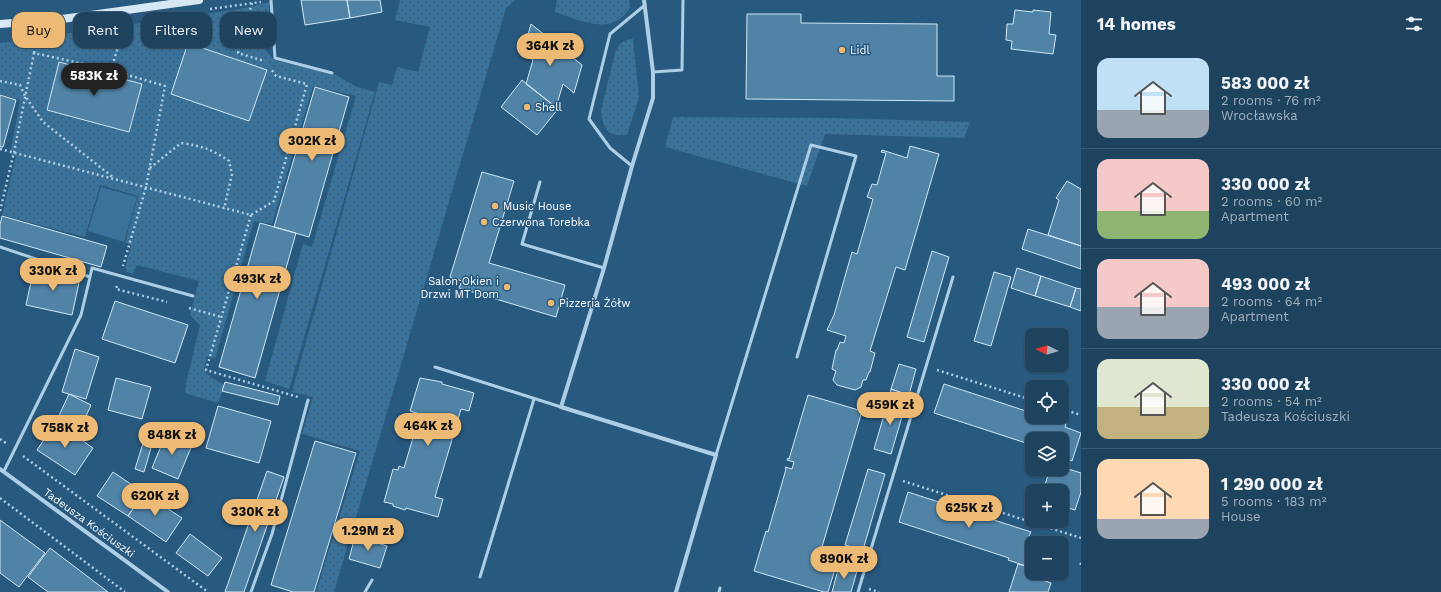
<!DOCTYPE html>
<html lang="en">
<head>
<meta charset="utf-8">
<style>
	:root { --surface:#1e435f; --page:#2b4e68; --text:#f1f3f6; --muted:#a1b0bd; --line:#3c5c74; --accent:#edba75 }
	body { margin:0; font-family:"Work Sans",sans-serif; background:var(--page); color:var(--text); height:100vh; display:flex; flex-direction:column; font-size:15px; white-space:nowrap }
	* { box-sizing:border-box; margin:0 }
	p { font-size:13px; color:var(--muted) }
	.icon { flex:none; width:22px; height:22px; fill:none; stroke:currentColor; stroke-width:2; stroke-linecap:round; stroke-linejoin:round }
	.map { position:relative; flex:1; overflow:hidden }
	.details { display:flex; flex-direction:column; background:var(--surface); width:360px }
	.details>* { flex:none }
	.hud { position:absolute; left:12px; top:12px; width:380px; height:36px; display:flex; gap:8px }
	.needle { width:26px; rotate:275deg }
	.controls { position:absolute; left:1025px; top:328px; display:grid; gap:8px }
	.controls a { display:grid; place-items:center; width:44px; height:44px; border-radius:8px; background:var(--surface); box-shadow:0 1px 3px #0004,0 0 0 1px var(--line); font-size:20px }
	.price { position:absolute; translate:-50% -34px; padding:0 9px; border-radius:14px; background:var(--accent); color:#111; font-size:13px; line-height:26px; filter:drop-shadow(0 1px 2px #0008) }
	.price::after { content:''; position:absolute; left:50%; top:24px; width:12px; height:9px; margin-left:-6px; background:inherit; clip-path:polygon(0 0,100% 0,50% 100%) }
	.price.selected { background:#222; color:#fff }
	ul { padding:0; list-style:none }
	li { display:flex; align-items:center; gap:12px; height:100px; padding:0 16px }
	li+li { border-top:1px solid var(--line) }
	li span { display:grid; place-items:center; flex:none; width:112px; height:80px; border-radius:12px; color:#555 }
	li>.icon { margin-inline-start:auto }
	span .icon { width:48px; height:48px; fill:#fffc; stroke-width:1 }
	li b { font-size:17px }
	h2 { display:flex; justify-content:space-between; align-items:center; height:48px; padding:0 16px; font-size:17px }
	.pill { padding:0 14px; border-radius:12px; background:var(--surface); box-shadow:0 1px 3px #0004,0 0 0 1px var(--line); font-size:14px; line-height:36px }
	.pill.selected { background:var(--accent); color:#111 }
	main { display:flex; flex:1; min-height:0 }
	.map>svg:first-child { display:block }
</style>
</head>
<body>
<main>
<div class="map">
<svg width="1081" height="592" viewBox="0 0 1081 592">
	<defs>
		<pattern id="grass-dots" width="8" height="8" patternUnits="userSpaceOnUse"><rect width="8" height="8" fill="#39729a"/><path d="M2 2h.1M6 6h.1" fill="none" stroke="#445b6b" stroke-width="1.8" stroke-linecap="round"/></pattern>
	</defs>
	<rect width="100%" height="100%" fill="#28597f"/>
	<!-- grass -->
	<path fill="url(#grass-dots)" d="M400,0H515L506,8L334,592H316L360,451L302,434L313,397L292,392L379,82L392,85L397,67L418,72L430,27L395,20Z
		M557,0H629L630,8C627,11 625,16 621,18C603,33 574,18 555,12Z
		M270,2L263,47L274,60L336,75L357,87L375,92L289,389L265,381L303,244L312,247L356,96L313,86L272,224L254,221L215,359L207,356L204,369C208,377 217,381 225,385L218,403L185,393L186,384L200,325L190,315L199,281L137,265L133,274L125,271L131,245L125,242L138,196L100,185L85,237L2,215L16,156L10,154L20,100L0,94V43L240,9Z
		M633,39L639,97L627,135C608,137 603,129 601,111L615,53C619,44 622,40 633,39Z
		M673,117L837,118L970,122L964,138L825,134L807,186L665,147Z"/>
	<!-- park -->
	<path fill="#39729a" d="M101,187L137,197L124,242L88,231Z"/>
	<!-- building -->
	<path fill="#5183a7" stroke="#d1e6f4" d="M301,0H347L350,18L305,25Z
		M347,0H380L382,12L350,18Z
		M1015,10L1033,12V10L1051,12L1049,34L1056,35L1053,54L1011,49L1012,41L1006,40L1007,24H1013Z
		M747,14H801V23L937,24V76H954V101L746,99Z
		M531,24L582,65L574,93L563,84L556,107L526,84L533,60L523,52Z
		M188,43L267,70L249,121L171,94Z
		M59,62L142,84L129,132L47,110Z
		M522,80L558,109L537,135L501,107Z
		M315,87L349,97L309,237L274,227Z
		M0,95L16,100L3,147H0Z
		M910,146L939,154L905,270L896,267L870,351L875,353L870,372H869L866,380H863L861,387L855,390L837,385L833,380L836,371L832,369L836,350H837L840,342L844,343L846,336L827,330L834,315L852,252L857,254L873,199L867,197L872,184L877,185L886,153L881,152L882,150L907,158Z
		M482,172L514,181L489,263L565,285L556,317L459,288L462,281L450,277Z
		M1067,181L1081,189V246L1048,235L1059,200L1056,198Z
		M2,216L107,246L101,267L0,238V225Z
		M260,223L296,233L255,378L219,367Z
		M1028,229L1081,246V269L1022,249Z
		M932,251L949,257L924,342L907,337Z
		M34,268L80,278L72,315L26,305Z
		M1017,268L1041,276L1035,296L1011,288Z
		M994,272L1011,277L991,346L974,341Z
		M1041,276L1076,288L1070,307L1035,296Z
		M1076,288L1081,289V311L1070,307Z
		M115,301L188,325L175,363L102,339Z
		M75,349L99,357L86,399L62,392Z
		M899,364L916,369L909,395L891,389Z
		M116,378L151,387L142,419L108,410Z
		M420,378L442,382V384L474,393L469,411L461,409L435,497L443,499L438,517L406,508L405,510L393,506V504L384,502L393,469L398,470L399,466L404,468L420,414L410,411Z
		M225,382L280,396L278,405L222,391Z
		M944,384L1032,413V417H1045L1066,424L1065,427L1081,433L1072,461L1062,457V439H1032V445L934,413Z
		M891,389L909,395L906,403L889,398Z
		M69,394L91,405L77,436L56,422Z
		M808,395L862,411L822,547L840,553L828,592H824L754,571L766,531L768,532L786,469L785,467L792,469L794,462L787,460L788,458L789,459Z
		M889,398L906,403L891,454L874,449Z
		M218,406L271,421L259,463L206,448Z
		M56,422L93,448L75,475L37,450Z
		M149,424L157,427L144,472L135,469Z
		M166,434L192,445L178,479L152,468Z
		M315,441L356,453L314,592H293L271,585Z
		M1062,467L1081,473V492L1075,510L1062,506V491H1043L1050,469H1062Z
		M868,469L885,474L863,550L845,545Z
		M267,471L284,477L244,592H225Z
		M113,472L144,493L128,516L97,496Z
		M908,492L1031,532L1029,536L1045,541V543H1032V568L1008,560L1009,558L899,522Z
		M144,493L182,518L166,542L128,516Z
		M0,520L45,553L19,587L0,573Z
		M190,534L222,558L208,576L176,553Z
		M355,536L387,546L380,568L349,559Z
		M50,548L108,592H48L28,577Z
		M1018,564L1032,568V573H1035L1034,577L1051,583L1048,592H1009Z
		M839,566L857,571L851,592H832Z"/>
	<g fill="none" stroke-linecap="round" stroke-linejoin="round">
		<!-- path -->
		<path stroke="#aecee5" stroke-width="2.5" stroke-dasharray="2 3" stroke-linecap="butt" d="M252,3L238,53L264,61
			M210,9L261,2
			M34,53L37,36
			M111,70L165,86L146,187L123,266
			M0,81L20,85L25,96L43,122L114,178
			M0,149L251,215L274,201L307,84L276,76L271,69
			M150,168L181,143C201,146 212,149 229,161L232,174L224,209
			M0,211L14,152L34,53L111,70L125,24
			M251,215L206,370L298,397
			M117,286L116,289L167,302
			M189,308L221,317
			M937,370L1032,400
			M1062,409L1081,415
			M0,439L6,443
			M23,456L208,592
			M903,481L1081,538
			M0,498L125,592
			M1081,563L1080,566H1081
			M869,589L879,592"/>
		<!-- lane -->
		<path stroke="#aecee5" stroke-width="3" d="M271,0L275,58L332,73
			M653,72L682,70L683,0
			M632,166L610,148L589,119L610,34L645,5
			M540,182L522,244L604,268
			M0,247L90,277L81,315L4,471
			M90,277L92,268L193,296
			M435,367L561,407
			M716,455L811,145L856,156L797,357
			M480,577L534,399
			M251,592L272,534L308,400
			M365,592L372,580
			M719,592L720,588
			M858,592L953,277"/>
		<!-- street -->
		<path stroke="#aecee5" stroke-width="4" d="M644,0L653,72V98L632,166L604,268L561,407L716,455L676,592
			M0,469L168,592"/>
		<!-- secondary -->
		<path stroke="#d7e8f5" stroke-width="8" d="M0,24L62,19L199,0"/>
	</g>
	<!-- markers -->
	<g fill="#edba75" stroke="#28597f" stroke-width="1.5">
		<circle cx="842" cy="50" r="4"/>
		<circle cx="527" cy="107" r="4"/>
		<circle cx="495" cy="206" r="4"/>
		<circle cx="484" cy="222" r="4"/>
		<circle cx="507" cy="287" r="4"/>
		<circle cx="551" cy="303" r="4"/>
	</g>
	<g text-anchor="middle" dominant-baseline="central" stroke-width="3" stroke-linejoin="round" paint-order="stroke">
		<!-- poi labels -->
		<g font-size="11" fill="#fff" stroke="#28597f" text-anchor="start">
			<text x="850" y="50">Lidl</text>
			<text x="535" y="107">Shell</text>
			<text x="503" y="206">Music House</text>
			<text x="492" y="222">Czerwona Torebka</text>
			<text x="499" y="281" text-anchor="end">Salon Okien i<tspan x="499" dy="13">Drzwi MT Dom</tspan></text>
			<text x="559" y="303">Pizzeria Żółw</text>
		</g>
		<!-- street labels -->
		<g font-size="11" fill="#fff" stroke="#28597f">
			<text transform="translate(89 523) rotate(36)">Tadeusza Kościuszki</text>
		</g>
	</g>
</svg>
<div class="controls">
<a><svg class="needle" viewBox="-14 -14 28 28"><path d="M0-13l5 13h-10z" fill="#e53935"/><path d="M0 13l5-13h-10z" fill="#a1b0bd"/></svg></a>
<a><svg class="icon" aria-label="locate" viewBox="0 0 24 24"><circle cx="12" cy="12" r="6"/><path d="M12 2v4M12 18v4M2 12h4M18 12h4"/></svg></a>
<a><svg class="icon" aria-label="layers" viewBox="0 0 24 24"><path d="M12 4l9 5-9 5-9-5zM3 14l9 5 9-5"/></svg></a>
<a>+</a>
<a>−</a>
</div>
<b class="price" style="left:550px;top:67px">364K zł</b>
<b class="price selected" style="left:94px;top:97px">583K zł</b>
<b class="price" style="left:312px;top:162px">302K zł</b>
<b class="price" style="left:53px;top:292px">330K zł</b>
<b class="price" style="left:257px;top:300px">493K zł</b>
<b class="price" style="left:890px;top:426px">459K zł</b>
<b class="price" style="left:428px;top:447px">464K zł</b>
<b class="price" style="left:65px;top:449px">758K zł</b>
<b class="price" style="left:172px;top:456px">848K zł</b>
<b class="price" style="left:155px;top:517px">620K zł</b>
<b class="price" style="left:969px;top:529px">625K zł</b>
<b class="price" style="left:255px;top:533px">330K zł</b>
<b class="price" style="left:368px;top:552px">1.29M zł</b>
<b class="price" style="left:844px;top:580px">890K zł</b>
<div class="hud">
<a class="pill selected">Buy</a>
<a class="pill">Rent</a>
<a class="pill">Filters</a>
<a class="pill">New</a>
</div>
</div>
<section class="details">
<h2>14 homes<svg class="icon" aria-label="filters" viewBox="0 0 24 24"><path d="M4 7h16M4 17h16"/><circle cx="9" cy="7" r="2"/><circle cx="15" cy="17" r="2"/></svg></h2>
<ul>
<li><span style="background:linear-gradient(#bfe0f5 65%,#9aa5b1 0)"><svg class="icon" aria-label="home" viewBox="0 0 24 24"><path d="M3 11l9-7 9 7M6 9v11h12V9"/></svg></span><div><b>583 000 zł</b><p>2 rooms · 76 m²</p><p>Wrocławska</p></div></li>
<li><span style="background:linear-gradient(#f6c9c9 65%,#8fb573 0)"><svg class="icon" aria-label="home" viewBox="0 0 24 24"><path d="M3 11l9-7 9 7M6 9v11h12V9"/></svg></span><div><b>330 000 zł</b><p>2 rooms · 60 m²</p><p>Apartment</p></div></li>
<li><span style="background:linear-gradient(#f6c9c9 60%,#9aa5b1 0)"><svg class="icon" aria-label="home" viewBox="0 0 24 24"><path d="M3 11l9-7 9 7M6 9v11h12V9"/></svg></span><div><b>493 000 zł</b><p>2 rooms · 64 m²</p><p>Apartment</p></div></li>
<li><span style="background:linear-gradient(#dfe7d0 60%,#c2b280 0)"><svg class="icon" aria-label="home" viewBox="0 0 24 24"><path d="M3 11l9-7 9 7M6 9v11h12V9"/></svg></span><div><b>330 000 zł</b><p>2 rooms · 54 m²</p><p>Tadeusza Kościuszki</p></div></li>
<li><span style="background:linear-gradient(#ffd9b3 75%,#9aa5b1 0)"><svg class="icon" aria-label="home" viewBox="0 0 24 24"><path d="M3 11l9-7 9 7M6 9v11h12V9"/></svg></span><div><b>1 290 000 zł</b><p>5 rooms · 183 m²</p><p>House</p></div></li>
</ul>
</section>
</main>
</body>
</html>
